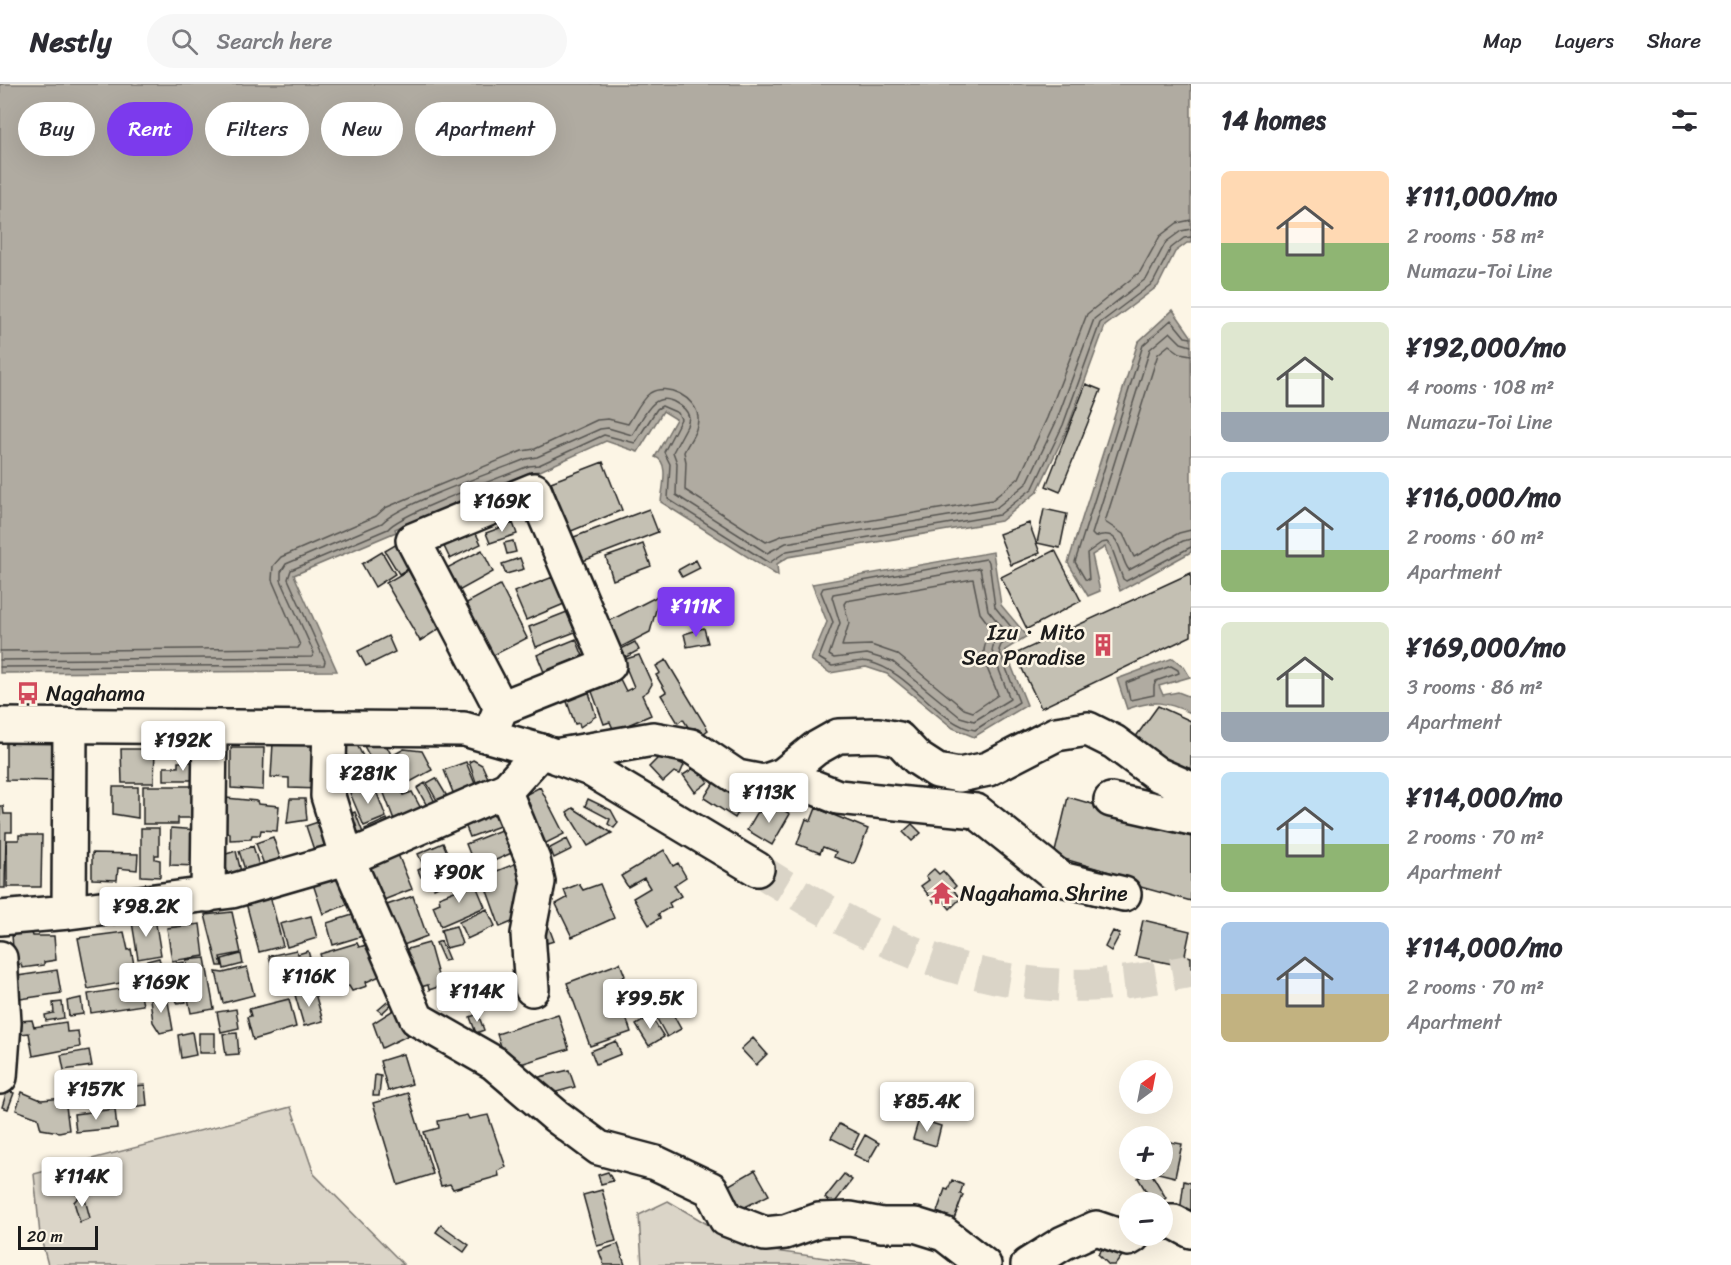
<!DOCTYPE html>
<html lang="en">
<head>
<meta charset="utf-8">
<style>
	:root { --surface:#fff; --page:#f7f7f7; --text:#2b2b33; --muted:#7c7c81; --line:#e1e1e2; --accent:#7c3aed }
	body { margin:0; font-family:Sriracha,sans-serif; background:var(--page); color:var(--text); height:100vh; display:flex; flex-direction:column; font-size:22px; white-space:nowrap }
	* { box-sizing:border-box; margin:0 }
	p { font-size:20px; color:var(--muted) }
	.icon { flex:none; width:33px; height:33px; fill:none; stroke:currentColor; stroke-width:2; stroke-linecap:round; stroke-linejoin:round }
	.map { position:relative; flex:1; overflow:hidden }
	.side { display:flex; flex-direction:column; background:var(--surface); width:540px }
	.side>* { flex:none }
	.hud { position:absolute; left:18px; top:18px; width:570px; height:54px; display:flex; gap:12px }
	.needle { width:39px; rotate:32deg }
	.tools { position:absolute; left:1119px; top:976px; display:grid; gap:12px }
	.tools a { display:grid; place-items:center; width:54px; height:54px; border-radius:50%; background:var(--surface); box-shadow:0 6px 24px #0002; font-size:30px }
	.scale { position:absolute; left:18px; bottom:15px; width:80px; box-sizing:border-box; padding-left:6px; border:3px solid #1c1c1c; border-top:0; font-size:16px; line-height:21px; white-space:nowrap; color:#1c1c1c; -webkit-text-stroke:4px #fcf5e5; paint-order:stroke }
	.price { position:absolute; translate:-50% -51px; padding:0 14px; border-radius:6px; background:#fff; color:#222; font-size:20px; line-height:39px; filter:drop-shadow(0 2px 3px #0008) }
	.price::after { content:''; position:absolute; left:50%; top:36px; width:18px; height:14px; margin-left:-9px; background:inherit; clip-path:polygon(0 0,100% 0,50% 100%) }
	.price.current { background:var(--accent); color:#fff }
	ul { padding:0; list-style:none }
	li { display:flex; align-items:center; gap:18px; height:150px; padding:0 30px }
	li+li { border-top:2px solid var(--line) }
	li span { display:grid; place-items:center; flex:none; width:168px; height:120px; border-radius:9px; color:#555 }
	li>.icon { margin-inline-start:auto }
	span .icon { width:72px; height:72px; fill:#fffc; stroke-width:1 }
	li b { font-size:26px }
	h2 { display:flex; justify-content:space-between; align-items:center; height:72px; padding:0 30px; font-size:26px }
	.tag { padding:0 21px; border-radius:27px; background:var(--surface); box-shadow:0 6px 24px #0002; font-size:21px; line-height:54px }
	.tag.current { background:var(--accent); color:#fff }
	header { display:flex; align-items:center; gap:36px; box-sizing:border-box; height:84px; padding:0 30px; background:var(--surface); border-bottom:2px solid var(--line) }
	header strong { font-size:28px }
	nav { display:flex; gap:33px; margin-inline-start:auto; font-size:21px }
	.search { width:420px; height:54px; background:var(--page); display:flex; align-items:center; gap:15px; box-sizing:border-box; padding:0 21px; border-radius:33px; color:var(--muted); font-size:22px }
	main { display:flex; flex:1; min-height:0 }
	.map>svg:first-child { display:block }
</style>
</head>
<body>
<header>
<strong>Nestly</strong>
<div class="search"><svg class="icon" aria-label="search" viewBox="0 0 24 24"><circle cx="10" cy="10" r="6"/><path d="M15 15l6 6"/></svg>Search here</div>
<nav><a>Map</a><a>Layers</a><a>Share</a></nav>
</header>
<main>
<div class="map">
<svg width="1191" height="1181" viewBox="0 0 1191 1181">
	<rect width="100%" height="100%" fill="#fcf5e5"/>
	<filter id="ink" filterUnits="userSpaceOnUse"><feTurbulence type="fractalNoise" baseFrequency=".0167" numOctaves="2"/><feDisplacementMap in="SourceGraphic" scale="12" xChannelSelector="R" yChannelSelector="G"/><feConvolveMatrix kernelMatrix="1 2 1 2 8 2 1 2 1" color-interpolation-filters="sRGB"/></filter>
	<g filter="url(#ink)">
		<!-- green -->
		<path fill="#dbd5c8" stroke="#7c7872" stroke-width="1.5" d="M291,1023L314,1090L404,1181H48L40,1151L34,1090Z
			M668,1117L746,1163L876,1181H642L639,1131Z"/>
		<!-- water -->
		<path fill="#b0aba1" stroke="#75726c" stroke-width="1.5" d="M0,0H1191V159H1187L1175,168L1158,202L1105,242L1068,343L1037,408L1001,437L788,473L777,480L778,492L661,418C662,405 670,377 655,373L676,335L663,327L638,368L606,357L540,387L531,388L395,445L396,448L294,491L337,587L0,589Z
			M1173,226L1191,252V468L1120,507L1105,463L1092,471L1100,507L1088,512L1068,479L1138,258Z
			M993,468L1001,521L1027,552L1005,566L1027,621L974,653L953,644L887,590L866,583L830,589L811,576L827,538L812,500Z
			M1173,574L1184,583L1190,593L1159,602L1163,611L1178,608L1191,613V629C1164,617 1155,616 1127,625L1117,595Z"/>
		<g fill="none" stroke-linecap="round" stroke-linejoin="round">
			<!-- shore -->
			<path stroke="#575551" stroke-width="1.5" d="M1191,254L1185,253L1171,236L1143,261L1075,478L1085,495L1089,496L1087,469L1101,459L1107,458L1111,462L1123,495L1126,497L1191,463
				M1191,262L1181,259L1170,248L1150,265L1092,450L1095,453C1123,442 1118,473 1129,486L1183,457L1191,455
				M1191,271L1180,269L1169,261L1158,270L1105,438L1123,450L1134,473L1179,449L1191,446
				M986,475L989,478L995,523L1016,549L1001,561L999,566L1019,618L975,646C939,641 910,587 869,578C859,575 843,581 832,582L819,574L833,538L821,508L823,504Z
				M980,484L988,526L1005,547L994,558L992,567L1010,615L974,637L960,633L893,578L867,570L834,574L829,571L840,539L832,513L833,510Z
				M973,495L980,529L992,545C975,575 988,581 998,611L973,628L964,625L897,570L871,561L842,562L849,539L844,520L846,517Z
				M0,567L298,564L300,561L272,496L273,482L281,473L376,432L385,424L425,407L522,367L535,365L597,336L608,335L628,340C635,330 640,316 650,309C667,298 696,314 698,333C699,346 689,357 684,368L686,378L685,406L766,458L784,451L992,416L1019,394L1047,334L1087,230L1140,188L1160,152L1177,139L1191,136
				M0,576L312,573L314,569L281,496V488L286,480L382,439C399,420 497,387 526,375L537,373L600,345L608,344L632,351C644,334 652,305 676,319C683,323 687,326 689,333L687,342L673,368L677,379L676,411L767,469L786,459L996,424L1027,399L1056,338L1094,235L1147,194L1166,158L1181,147L1191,145
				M1171,582L1178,586L1179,589L1156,597L1154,602V611L1130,616L1126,599Z
				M0,583L324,581L325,577L288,495L291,486L388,445C399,430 504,392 529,382L539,381L604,351L635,359L657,325L662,322L678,329L681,335L664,368L670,380L668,415L769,479L787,467L999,431L1033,404L1063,341L1100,239L1153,199L1171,164L1184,154L1191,153"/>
		</g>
		<!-- building -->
		<path fill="#c4c0b3" stroke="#1c1c1c" stroke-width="1.5" d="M1086,300L1101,306L1060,408L1046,402Z
			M603,378L622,426L569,448L551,398Z
			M649,425L658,448L583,477L574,453Z
			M1044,425L1067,430L1060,464L1037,459Z
			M471,439L481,460L450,475L440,454Z
			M513,439L517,450L490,459L486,449Z
			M1029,439L1040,469L1011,481L999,450Z
			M513,457L516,468L507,470L504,459Z
			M397,460L409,484L399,490L385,467Z
			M643,460L651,482L613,496L606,473Z
			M482,466L493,488L455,509L443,486Z
			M1055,466L1081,517L1027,545L1001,493Z
			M382,468L395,490L375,503L362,480Z
			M520,474L524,485L506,490L502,480Z
			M696,476L700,484L682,493L678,486Z
			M408,486L442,543L420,557L386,499Z
			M1191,489V552L1041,624L1015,570Z
			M553,493L564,520L526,536L514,508Z
			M500,501L527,554L488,574L461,522Z
			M660,511L650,548L621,563L607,538Z
			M708,525L712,537L693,541L690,529Z
			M567,528L575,548L536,563L529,543Z
			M704,544L708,559L687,563L684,550Z
			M388,552L395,568L366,582L358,567Z
			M576,555L583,572L544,588L537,571Z
			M635,558L639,566L626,573L621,565Z
			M639,571L652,600L648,607L642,611L651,631L614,647L610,638L604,640L591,605L619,593L626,607L634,603L623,576Z
			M666,576L708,646L700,652L695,644L690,646L683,635L678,639L661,611L666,608L656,591L660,589L656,582Z
			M588,605L596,632L580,643L579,639L575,640L566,615Z
			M1158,622L1191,637V687L1132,658Z
			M6,657L59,658V697L6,696Z
			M273,659L321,660L320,705L289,704V694L271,693Z
			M339,660L357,661L373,691L347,696Z
			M363,660L386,661L401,689L382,696Z
			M231,664H264L263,706L231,704Z
			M121,665H155L154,699H122Z
			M404,665L422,667L432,686L410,698L395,670Z
			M662,670L684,681L680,690L674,688L663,698L649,683Z
			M473,676L482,681L488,694L476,698L469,678Z
			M178,678H199L200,696H164V683H178Z
			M466,678L478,707L456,716L444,686Z
			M697,682L708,698L695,708L683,691Z
			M436,694L451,719L442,725L427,699Z
			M715,697L746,716L735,734L704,714Z
			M398,698L403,711L412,708L424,730L396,741L382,704Z
			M373,699L386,733L364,742L350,709Z
			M425,699L438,724L430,727L417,704Z
			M143,702H198V734H178V740H143Z
			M113,703H138V734L113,730Z
			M540,703L564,750L538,763L514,717Z
			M1068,713L1182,746L1181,750L1191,753V817L1112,795L1113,789L1054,772Z
			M226,714L257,717L258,720L279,722L277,747L261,746L260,751H252L251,755L230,756V749L226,748Z
			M290,715H305L307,736L287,739Z
			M588,715L611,726L618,739L614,744L608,740L610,735L585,722Z
			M776,721L790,730L772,761L747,746L757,729Z
			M0,722H3L4,730H12V748H6L5,804H0Z
			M573,724L612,749L588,762L567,728Z
			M816,724L868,745L854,780L834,773L836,768L823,763L820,769L797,760L806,735L811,737Z
			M499,725L505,740L470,753L464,738Z
			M355,728L365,754L357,757L347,731Z
			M327,735L336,763L315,769L306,742Z
			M387,735L390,744L368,754L365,745Z
			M912,740L921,749L912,757L903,748Z
			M141,744H159V771H155V775L160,776V793L141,792Z
			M171,744L199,746L197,782L170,781Z
			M506,744L516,767L476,785L466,760Z
			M19,751H42L41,803H7V756H19Z
			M273,753L282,780L266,786L256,759Z
			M567,755L572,765L554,774L550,764Z
			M443,759L458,793L434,804L427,791L421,793L418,786L424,783L418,770Z
			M253,762L260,785L246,789L239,767Z
			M664,766L673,782L678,779L686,793L674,801L681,812L669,819L671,823L658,830L660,834L649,841L633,814L650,804L644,794L628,803L621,792Z
			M236,767L242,792L229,795L223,771Z
			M397,768L412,805L381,817L367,779Z
			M92,769L138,770L137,786L118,784L117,796L92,795Z
			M522,777L531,830L500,843L482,793Z
			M934,785L939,790L943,787L956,802L953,805L960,815L950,825L941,814L935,819L921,802L929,796L926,792Z
			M346,788L356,817L323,830L313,800Z
			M475,799L485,823L441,842L433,822L440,819L439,813Z
			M579,800L583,806L600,800L614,834L572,853L556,820L567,814L564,806Z
			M269,808L283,862L259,868L245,815Z
			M413,812L427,852L401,862L381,823Z
			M487,825L495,842L467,855L459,838Z
			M232,828L241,869L220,873L222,882H218L205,831Z
			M362,828L369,850L333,861L327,839Z
			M311,832L317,854L287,863L280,840Z
			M155,834L161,871L138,875L132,838Z
			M1143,836L1190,847L1185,871L1191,873V884L1135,872Z
			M200,840L204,872L172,877L167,844Z
			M548,841L554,857L544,860L539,844Z
			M456,842L462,860L446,864L441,846Z
			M1113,847L1120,850L1111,867L1105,863Z
			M124,848L128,866L131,865L137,896L88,905L78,854Z
			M31,849L32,852H54L56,876L44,878V881L22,884L21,880L14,881L12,850Z
			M441,857L449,876L444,877L436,859Z
			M377,858L387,886L378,890L380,892L366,898L367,902L352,907L349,902L330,905L320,870L357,859L359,863Z
			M429,859L441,902L429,906L428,901L417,904L404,866Z
			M296,866L298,870L308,867L317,898L279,906L269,872Z
			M241,870L243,880L224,885L222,875Z
			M159,874L163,887L142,892L139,879Z
			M205,874L214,925L191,929L183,890L189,889L186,876Z
			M184,878L185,888L172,889L170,880Z
			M620,879L625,892L614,898L631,948L590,962L567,899Z
			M247,883L254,911L223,919L216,888L223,889Z
			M57,886L61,909L14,916L11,893Z
			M180,890L186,918L177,919L172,892Z
			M165,894L167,909L145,912L143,897Z
			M139,902L143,921L91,929L88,910Z
			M659,905L681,945L667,953L645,913Z
			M314,906L323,937L304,942L295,911Z
			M167,912L173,946L160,949L153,938L150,915Z
			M393,913L396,916L382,929L378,926Z
			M81,914L83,930L69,932L67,917Z
			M289,915L296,943L253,956L247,933L251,932L249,925Z
			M62,918L64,934L46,937L45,931L54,929L53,919Z
			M403,920L413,949L382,964L373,939Z
			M236,925L239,944L221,948L217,928Z
			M649,929L664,953L649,962L636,941L646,935L644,931Z
			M478,930L484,946L476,949L470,933Z
			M558,930L569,965L508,984L497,950Z
			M32,936L34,943L66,938L67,948L78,947L80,963L33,972L29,949L20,950L19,937Z
			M192,948L196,971L181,974L178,951Z
			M199,949H215V969H199Z
			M237,949L239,970L226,971L223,950Z
			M753,954L767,970L756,981L741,965Z
			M616,957L621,970L596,980L591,967Z
			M89,966L92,982L64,986L61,971Z
			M403,970L412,1000L388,1007L380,977Z
			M569,986L575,1003L542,1012L531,995Z
			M375,991L381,992L379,1012H373Z
			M145,1001L147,1021L123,1024L121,1003Z
			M7,1007L14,1009L8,1025L2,1023Z
			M22,1008L41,1016L65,1014L69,1046L59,1048L41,1045L38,1034L16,1026Z
			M408,1009L433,1090L398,1101L373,1019Z
			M115,1025L117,1044L76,1048L74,1030Z
			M467,1031L469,1035L488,1031L506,1083L498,1087L499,1092L453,1105L450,1100L441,1102L424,1048L439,1044L438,1037Z
			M919,1035L941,1042L936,1062L913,1055Z
			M839,1040L859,1050L852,1065L831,1054Z
			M865,1051L879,1059L868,1078L854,1071Z
			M1165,1057L1182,1060L1175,1093L1158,1089V1086H1162Z
			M755,1086L769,1111L737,1127L724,1104Z
			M1150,1087L1166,1114L1159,1119H1153L1138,1094Z
			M608,1088L613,1097L601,1100L598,1091Z
			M844,1090L852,1096L833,1121L825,1114Z
			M952,1096L963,1101L960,1110L963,1111L954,1135L937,1128L945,1105L948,1106Z
			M1184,1097L1191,1099V1129L1180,1128Z
			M602,1106L616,1157L597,1162L583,1111Z
			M83,1108L90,1134L80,1138L74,1118Z
			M441,1141L469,1161L464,1168L436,1148Z
			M1114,1152L1128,1164L1115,1181H1109L1098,1170Z
			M618,1160L625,1181H604L599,1167Z"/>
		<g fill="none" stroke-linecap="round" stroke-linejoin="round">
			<!-- major-tunnel -->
			<path stroke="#dad4c7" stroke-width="33" stroke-dasharray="33 16" stroke-linecap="butt" d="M757,785C861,850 965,906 1092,901C1125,899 1159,893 1191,887"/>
			<!-- minor casing -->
			<g stroke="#1c1c1c" stroke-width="38">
				<path id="minor" d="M330,644L328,712L347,774L417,935L494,979L556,1032L599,1064L656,1079L711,1105L726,1135L765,1150L785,1148L819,1136L850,1135L882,1141H915L944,1150L984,1181
					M489,652L501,624L609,581L534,406L413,456L501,624
					M555,672L653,655L691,662L737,693L763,698L783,691L815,665L838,652L878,651L899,655L917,674L937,687L959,691L988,685L1056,650L1088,645L1114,658L1157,690L1191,705
					M783,691L838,713L976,727L1061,795L1124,810
					M504,706L533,776L538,798L528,850L532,905
					M1111,716L1191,734
					M208,811L210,643
					M69,828L70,642
					M0,834L69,828L232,807L353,772L507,705L541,667
					M0,874L4,939L0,993
					M1162,1138H1174L1191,1147
					M1028,1181L1063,1159L1096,1144L1128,1155L1133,1152"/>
			</g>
			<!-- major casing -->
			<g stroke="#1c1c1c" stroke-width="38">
				<path id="major" d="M0,641L464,645L541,667L590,685L757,785"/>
			</g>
			<!-- minor -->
			<use href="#minor" stroke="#fcf5e5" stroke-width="33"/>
			<!-- major -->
			<use href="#major" stroke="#fcf5e5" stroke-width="33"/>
		</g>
	</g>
	<!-- icons -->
	<defs>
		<g id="building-bare" transform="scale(1.8)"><path d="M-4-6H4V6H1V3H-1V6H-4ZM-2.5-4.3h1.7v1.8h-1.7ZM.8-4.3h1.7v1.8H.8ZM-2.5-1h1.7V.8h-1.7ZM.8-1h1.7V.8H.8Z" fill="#d1495b" stroke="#fcf5e5" stroke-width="2.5" paint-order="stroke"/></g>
		<g id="bus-bare" transform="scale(1.8)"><path d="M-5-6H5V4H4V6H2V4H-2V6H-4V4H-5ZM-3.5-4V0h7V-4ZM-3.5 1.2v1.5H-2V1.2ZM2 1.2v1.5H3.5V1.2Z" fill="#d1495b" stroke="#fcf5e5" stroke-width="2.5" paint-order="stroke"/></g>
		<g id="temple-bare" transform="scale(1.8)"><path d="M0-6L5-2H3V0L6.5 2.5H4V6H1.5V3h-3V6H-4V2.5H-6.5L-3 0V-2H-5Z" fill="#d1495b" stroke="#fcf5e5" stroke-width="2.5" paint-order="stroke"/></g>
	</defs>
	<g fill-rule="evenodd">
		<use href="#building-bare" x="1103" y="561"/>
		<use href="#bus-bare" x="28" y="609"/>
		<use href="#temple-bare" x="942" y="809"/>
	</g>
	<g text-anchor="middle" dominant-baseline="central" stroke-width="5" stroke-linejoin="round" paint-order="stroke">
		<!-- poi labels -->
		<g font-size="22" fill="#1c1c1c" stroke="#fcf5e5" text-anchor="start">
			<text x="1085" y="548" text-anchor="end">Izu・Mito<tspan x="1085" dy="25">Sea Paradise</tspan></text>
			<text x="46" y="609">Nagahama</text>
			<text x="960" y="809">Nagahama Shrine</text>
		</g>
	</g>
</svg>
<div class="tools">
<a><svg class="needle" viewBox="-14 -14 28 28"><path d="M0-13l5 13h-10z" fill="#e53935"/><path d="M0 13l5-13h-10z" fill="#7c7c81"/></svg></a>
<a>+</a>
<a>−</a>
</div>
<div class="scale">20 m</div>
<b class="price" style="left:502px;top:449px">¥169K</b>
<b class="price current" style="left:696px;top:554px">¥111K</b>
<b class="price" style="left:183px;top:688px">¥192K</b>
<b class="price" style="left:368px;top:721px">¥281K</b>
<b class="price" style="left:769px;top:740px">¥113K</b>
<b class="price" style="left:459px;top:820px">¥90K</b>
<b class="price" style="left:146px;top:854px">¥98.2K</b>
<b class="price" style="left:309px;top:924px">¥116K</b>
<b class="price" style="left:161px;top:930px">¥169K</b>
<b class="price" style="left:477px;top:939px">¥114K</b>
<b class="price" style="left:650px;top:946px">¥99.5K</b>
<b class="price" style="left:96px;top:1037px">¥157K</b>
<b class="price" style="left:927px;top:1049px">¥85.4K</b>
<b class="price" style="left:82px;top:1124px">¥114K</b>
<div class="hud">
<a class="tag">Buy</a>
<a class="tag current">Rent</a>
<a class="tag">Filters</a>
<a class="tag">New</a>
<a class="tag">Apartment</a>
</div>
</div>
<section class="side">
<h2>14 homes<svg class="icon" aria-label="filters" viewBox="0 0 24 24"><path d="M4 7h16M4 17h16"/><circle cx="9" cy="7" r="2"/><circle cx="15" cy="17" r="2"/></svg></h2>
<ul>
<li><span style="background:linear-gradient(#ffd9b3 60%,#8fb573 0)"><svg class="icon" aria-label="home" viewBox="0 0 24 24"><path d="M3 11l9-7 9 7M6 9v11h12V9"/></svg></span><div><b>¥111,000/mo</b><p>2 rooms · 58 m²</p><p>Numazu-Toi Line</p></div></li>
<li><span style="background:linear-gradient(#dfe7d0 75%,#9aa5b1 0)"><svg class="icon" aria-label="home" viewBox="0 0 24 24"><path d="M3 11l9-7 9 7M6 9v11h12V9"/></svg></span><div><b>¥192,000/mo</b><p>4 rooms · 108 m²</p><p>Numazu-Toi Line</p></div></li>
<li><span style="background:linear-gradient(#bfe0f5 65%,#8fb573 0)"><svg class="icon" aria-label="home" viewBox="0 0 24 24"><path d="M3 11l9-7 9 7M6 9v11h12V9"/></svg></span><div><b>¥116,000/mo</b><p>2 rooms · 60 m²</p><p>Apartment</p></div></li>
<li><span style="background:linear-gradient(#dfe7d0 75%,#9aa5b1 0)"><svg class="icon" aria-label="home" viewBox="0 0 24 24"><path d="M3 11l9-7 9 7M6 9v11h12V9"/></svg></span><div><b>¥169,000/mo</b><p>3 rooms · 86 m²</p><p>Apartment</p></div></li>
<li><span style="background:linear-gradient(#bfe0f5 60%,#8fb573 0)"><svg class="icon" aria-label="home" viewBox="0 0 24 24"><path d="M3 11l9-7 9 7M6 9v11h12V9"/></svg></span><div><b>¥114,000/mo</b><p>2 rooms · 70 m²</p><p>Apartment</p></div></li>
<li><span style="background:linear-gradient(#a9c7e8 60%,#c2b280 0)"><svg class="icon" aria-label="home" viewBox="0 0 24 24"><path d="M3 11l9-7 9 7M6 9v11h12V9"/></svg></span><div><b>¥114,000/mo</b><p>2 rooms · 70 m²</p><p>Apartment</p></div></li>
</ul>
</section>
</main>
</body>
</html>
